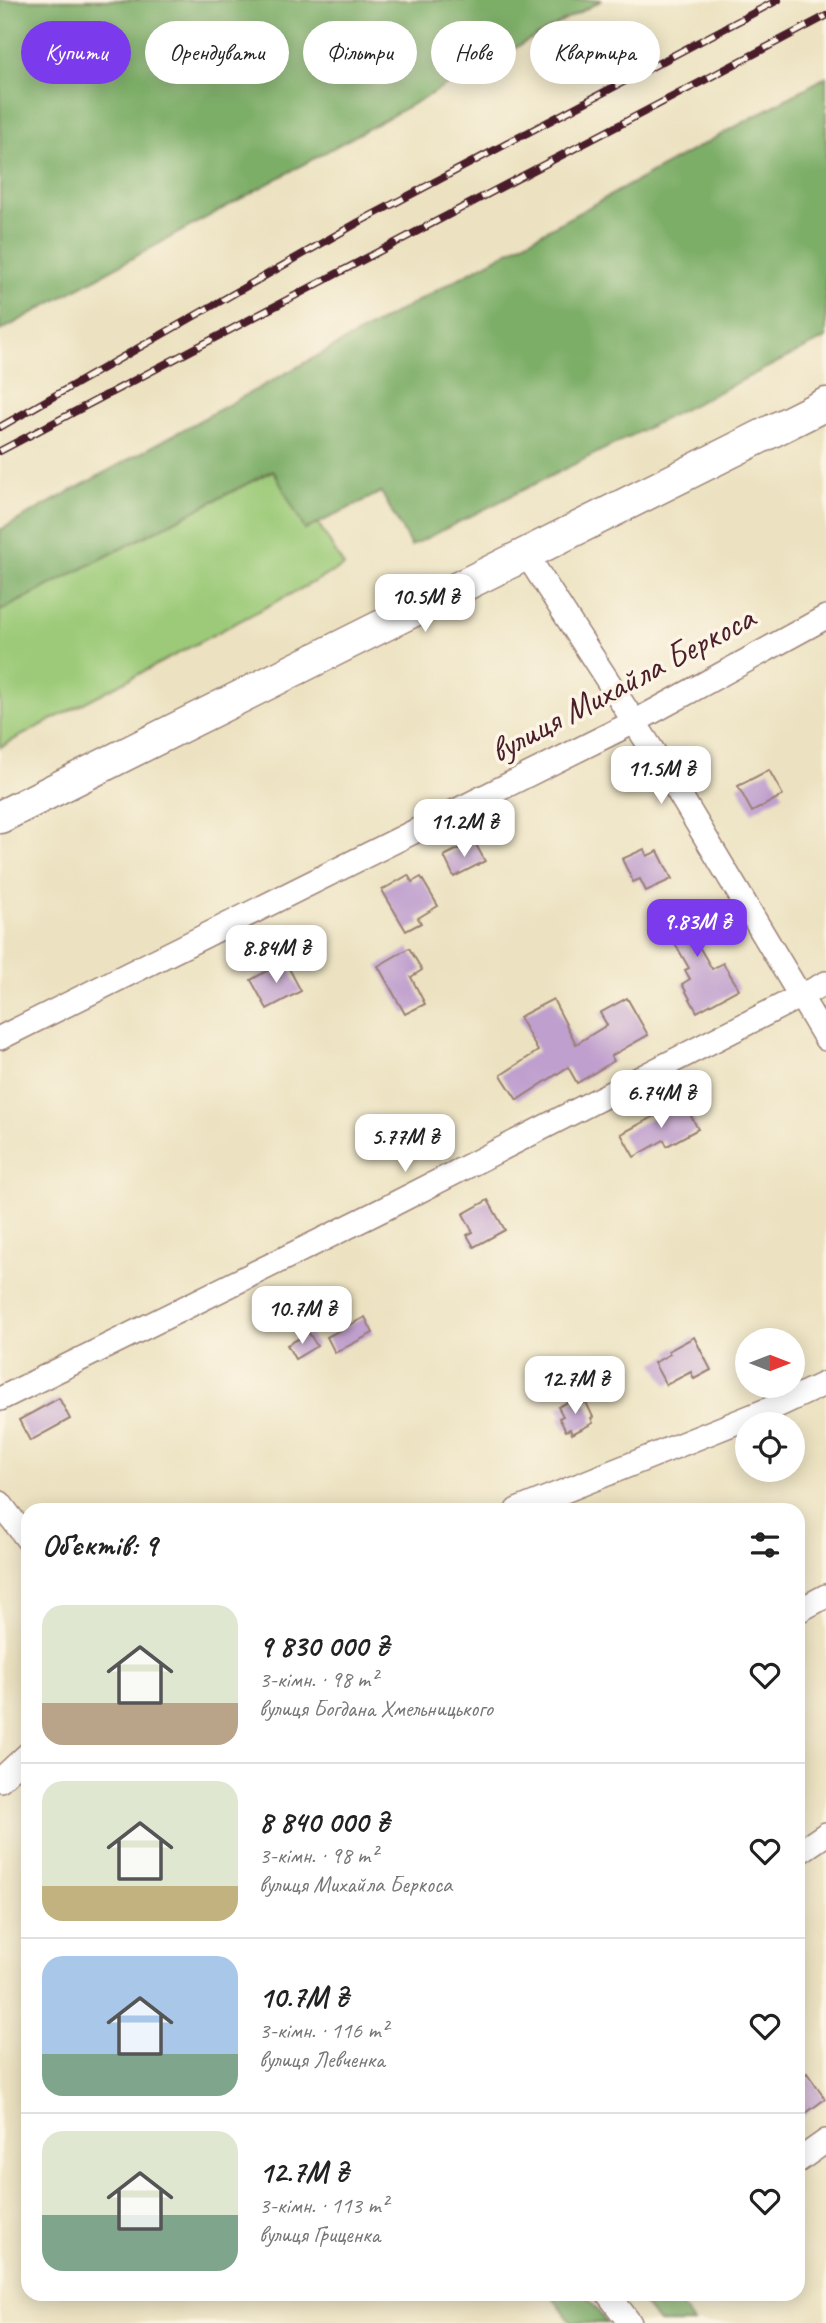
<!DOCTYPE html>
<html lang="uk">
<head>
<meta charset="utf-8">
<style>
	:root { --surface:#fff; --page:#f2f2f2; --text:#222; --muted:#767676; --line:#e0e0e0; --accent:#7c3aed }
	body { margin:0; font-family:Caveat,sans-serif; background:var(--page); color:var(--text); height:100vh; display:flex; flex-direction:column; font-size:26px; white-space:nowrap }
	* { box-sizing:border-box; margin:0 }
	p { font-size:23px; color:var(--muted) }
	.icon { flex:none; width:38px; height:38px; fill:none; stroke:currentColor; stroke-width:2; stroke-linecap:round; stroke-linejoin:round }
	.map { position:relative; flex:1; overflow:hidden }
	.drawer { position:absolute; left:21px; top:1503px; width:784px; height:798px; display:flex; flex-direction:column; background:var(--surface); border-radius:21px; box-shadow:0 4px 18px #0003 }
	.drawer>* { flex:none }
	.top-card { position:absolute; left:21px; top:21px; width:784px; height:63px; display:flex; gap:14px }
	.needle { width:46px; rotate:90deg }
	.tools { position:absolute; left:735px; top:1328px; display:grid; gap:14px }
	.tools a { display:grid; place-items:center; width:70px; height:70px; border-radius:50%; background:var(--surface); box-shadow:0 4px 18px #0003; font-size:35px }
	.price { position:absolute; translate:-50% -60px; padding:0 16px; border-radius:14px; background:#fff; color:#222; font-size:23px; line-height:46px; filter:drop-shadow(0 2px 4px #0008) }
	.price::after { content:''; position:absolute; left:50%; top:42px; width:21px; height:16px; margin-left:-10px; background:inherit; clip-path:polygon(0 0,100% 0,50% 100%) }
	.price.selected { background:var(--accent); color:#fff }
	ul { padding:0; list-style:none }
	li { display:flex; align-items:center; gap:21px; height:175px; padding:0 21px }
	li+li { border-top:2px solid var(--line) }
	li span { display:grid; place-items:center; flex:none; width:196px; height:140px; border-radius:21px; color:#555 }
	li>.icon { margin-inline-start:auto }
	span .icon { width:84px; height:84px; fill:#fffc; stroke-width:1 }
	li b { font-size:30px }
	h2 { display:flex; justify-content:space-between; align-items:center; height:84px; padding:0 21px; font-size:30px }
	.pill { padding:0 24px; border-radius:32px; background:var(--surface); box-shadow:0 4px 18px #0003; font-size:24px; line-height:63px }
	.pill.selected { background:var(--accent); color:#fff }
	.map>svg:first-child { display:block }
</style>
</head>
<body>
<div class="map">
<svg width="826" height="2323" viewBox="0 0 826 2323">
	<rect width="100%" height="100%" fill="#fcf5e5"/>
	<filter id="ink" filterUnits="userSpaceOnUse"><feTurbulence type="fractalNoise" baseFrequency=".0143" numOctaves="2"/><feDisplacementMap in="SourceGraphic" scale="14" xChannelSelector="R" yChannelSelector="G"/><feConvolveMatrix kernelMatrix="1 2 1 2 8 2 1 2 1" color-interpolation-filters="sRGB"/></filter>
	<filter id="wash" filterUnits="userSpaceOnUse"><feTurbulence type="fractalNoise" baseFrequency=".00686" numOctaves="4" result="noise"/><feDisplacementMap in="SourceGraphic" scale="28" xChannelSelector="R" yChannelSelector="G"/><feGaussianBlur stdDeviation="1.57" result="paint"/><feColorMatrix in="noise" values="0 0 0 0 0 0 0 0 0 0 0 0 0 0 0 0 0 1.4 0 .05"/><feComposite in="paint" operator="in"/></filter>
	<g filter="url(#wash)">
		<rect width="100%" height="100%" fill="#ece2c1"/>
		<!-- green -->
		<path fill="#9cca78" stroke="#737452" stroke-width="2" d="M274,470L305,529L318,523L344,566L0,747V611Z"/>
		<!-- forest -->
		<path fill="#7dae68" stroke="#64664a" stroke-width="2" d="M0,0H602L0,331Z
			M826,77V338L411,546L381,492L305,530L273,470L0,611V530Z
			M550,2294H585L607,2323H572Z
			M636,2294H671L694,2323H659Z"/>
		<g id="blocks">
			<!-- building -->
			<path fill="#bf9fce" d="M769,770L783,795L752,812L738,786Z
				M474,841L485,861L454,877L444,856Z
				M644,849L647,856L658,851L672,879L646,891L640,879L633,882L622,859Z
				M408,875L412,882L421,877L438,906L418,918L421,923L406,931L382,890Z
				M680,906L684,913L693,908L709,936L697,943L712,969L723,963L739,989L697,1012L682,984L690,979L685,970L689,968L670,935L666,937L656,920Z
				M409,948L422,970L411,977L425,1004L405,1014L378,966Z
				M285,961L301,991L267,1009L251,980Z
				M627,998L648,1035L611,1056L614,1061L577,1083L568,1067L517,1100L501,1075L538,1051L519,1017L553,999L576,1044L607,1025L600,1013Z
				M683,1101L698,1129L667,1146L664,1140L634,1157L621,1134Z
				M488,1200L505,1230L474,1247L467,1235L473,1232L463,1214Z
				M365,1317L373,1333L335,1353L327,1337Z
				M309,1333L317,1346L295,1359L287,1345Z
				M694,1337L711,1370L694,1379L691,1372L666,1385L654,1363L670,1354L668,1351Z
				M59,1398L70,1419L30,1441L19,1420Z
				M576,1398L580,1405L586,1402L593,1417L591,1418L593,1423L572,1434L570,1429L566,1431L559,1418L563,1416L558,1407Z
				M807,2073L825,2099L798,2119V2079Z"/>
		</g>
	</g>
	<g filter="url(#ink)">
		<use href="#blocks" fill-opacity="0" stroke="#9b8076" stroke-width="2"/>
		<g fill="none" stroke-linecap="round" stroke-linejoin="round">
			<!-- minor casing -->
			<g stroke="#9b8076" stroke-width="26">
				<path id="minor" d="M526,554L664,768L826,1039
					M0,1038L634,722L826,617
					M0,1399L384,1209L826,983
					M0,1503L28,1540
					M517,1510L777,1406L826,1383
					M798,1611L826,1596
					M0,1780L28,1754
					M798,1853L826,1834
					M798,2161L826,2141
					M608,2294L630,2323"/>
			</g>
			<!-- secondary casing -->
			<g stroke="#9b8076" stroke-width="35">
				<path id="secondary" d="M0,817L826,404"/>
			</g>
			<!-- minor -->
			<use href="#minor" stroke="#fff" stroke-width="23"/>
			<!-- secondary -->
			<use href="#secondary" stroke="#fff" stroke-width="32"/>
			<!-- rail casing -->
			<g stroke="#4a1f2b" stroke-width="8">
				<path id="rail" d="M0,427L359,222L778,0
					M0,451L826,16"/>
			</g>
			<!-- rail -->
			<use href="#rail" stroke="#fcf5e5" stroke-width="5" stroke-dasharray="16" stroke-linecap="butt"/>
		</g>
	</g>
	<g text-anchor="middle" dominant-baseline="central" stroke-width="7" stroke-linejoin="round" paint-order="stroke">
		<!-- street labels -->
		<g font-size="35" fill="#4a1f2b" stroke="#fcf5e5">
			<text transform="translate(622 684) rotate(-28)">вулиця Михайла Беркоса</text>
		</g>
	</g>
</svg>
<div class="tools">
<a><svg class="needle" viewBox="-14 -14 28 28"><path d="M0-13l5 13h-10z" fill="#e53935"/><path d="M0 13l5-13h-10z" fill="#767676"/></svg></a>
<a><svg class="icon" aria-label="locate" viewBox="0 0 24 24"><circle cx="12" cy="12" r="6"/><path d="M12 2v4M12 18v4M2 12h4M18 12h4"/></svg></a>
</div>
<b class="price" style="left:425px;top:634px">10.5M ₴</b>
<b class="price" style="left:661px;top:806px">11.5M ₴</b>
<b class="price" style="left:464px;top:859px">11.2M ₴</b>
<b class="price selected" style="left:697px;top:959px">9.83M ₴</b>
<b class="price" style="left:276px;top:985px">8.84M ₴</b>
<b class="price" style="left:661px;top:1130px">6.74M ₴</b>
<b class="price" style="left:405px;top:1174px">5.77M ₴</b>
<b class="price" style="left:302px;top:1346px">10.7M ₴</b>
<b class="price" style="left:575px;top:1416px">12.7M ₴</b>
<div class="top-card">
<a class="pill selected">Купити</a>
<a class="pill">Орендувати</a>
<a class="pill">Фільтри</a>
<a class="pill">Нове</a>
<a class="pill">Квартира</a>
</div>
<section class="drawer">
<h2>Об’єктів: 9<svg class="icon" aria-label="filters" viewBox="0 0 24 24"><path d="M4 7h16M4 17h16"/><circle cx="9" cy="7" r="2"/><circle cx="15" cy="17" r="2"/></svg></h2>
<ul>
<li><span style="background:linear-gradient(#dfe7d0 70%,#b9a48a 0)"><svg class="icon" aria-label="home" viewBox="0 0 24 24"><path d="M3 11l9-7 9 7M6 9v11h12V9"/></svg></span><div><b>9 830 000 ₴</b><p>3-кімн. · 98 m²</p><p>вулиця Богдана Хмельницького</p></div><svg class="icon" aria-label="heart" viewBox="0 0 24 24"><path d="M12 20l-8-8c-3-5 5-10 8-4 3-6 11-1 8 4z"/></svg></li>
<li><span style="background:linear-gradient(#dfe7d0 75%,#c2b280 0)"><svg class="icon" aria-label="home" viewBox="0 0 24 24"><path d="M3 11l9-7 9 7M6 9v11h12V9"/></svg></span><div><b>8 840 000 ₴</b><p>3-кімн. · 98 m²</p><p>вулиця Михайла Беркоса</p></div><svg class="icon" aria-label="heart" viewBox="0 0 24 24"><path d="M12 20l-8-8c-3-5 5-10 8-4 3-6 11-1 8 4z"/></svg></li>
<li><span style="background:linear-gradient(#a9c7e8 70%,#7fa58c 0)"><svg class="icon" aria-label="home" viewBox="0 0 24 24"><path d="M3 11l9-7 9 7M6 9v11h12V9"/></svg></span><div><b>10.7M ₴</b><p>3-кімн. · 116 m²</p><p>вулиця Левченка</p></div><svg class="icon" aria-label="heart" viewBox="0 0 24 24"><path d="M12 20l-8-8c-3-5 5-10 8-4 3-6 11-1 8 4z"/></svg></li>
<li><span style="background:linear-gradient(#dfe7d0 60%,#7fa58c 0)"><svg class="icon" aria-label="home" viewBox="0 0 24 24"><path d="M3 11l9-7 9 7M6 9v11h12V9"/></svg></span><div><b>12.7M ₴</b><p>3-кімн. · 113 m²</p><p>вулиця Гриценка</p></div><svg class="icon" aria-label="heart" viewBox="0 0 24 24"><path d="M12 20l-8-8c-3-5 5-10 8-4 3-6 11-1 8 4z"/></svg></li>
</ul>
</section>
</div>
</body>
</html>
